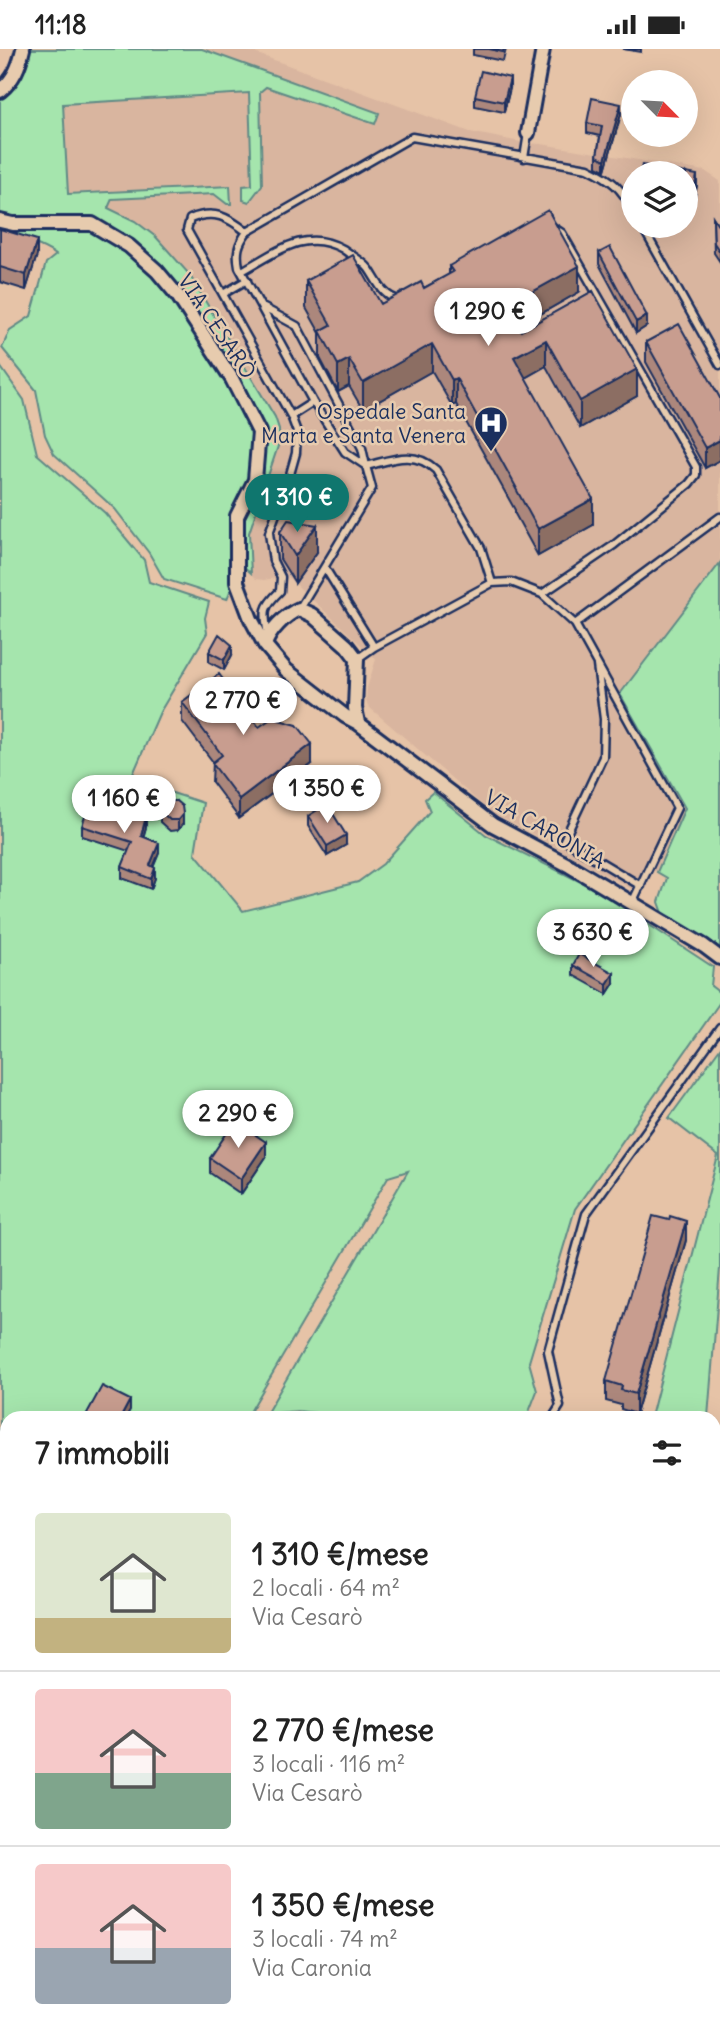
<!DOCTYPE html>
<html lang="it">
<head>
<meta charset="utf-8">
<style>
	:root { --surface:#fff; --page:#f6f6f6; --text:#222; --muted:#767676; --line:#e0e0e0; --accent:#0f766e }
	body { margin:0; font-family:Delius,sans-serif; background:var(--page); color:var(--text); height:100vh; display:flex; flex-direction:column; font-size:26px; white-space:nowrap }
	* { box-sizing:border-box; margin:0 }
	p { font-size:23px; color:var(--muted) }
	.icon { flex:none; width:38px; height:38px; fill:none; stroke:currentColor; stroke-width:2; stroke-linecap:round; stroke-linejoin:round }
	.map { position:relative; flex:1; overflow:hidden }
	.side { position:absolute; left:0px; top:1362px; width:721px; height:625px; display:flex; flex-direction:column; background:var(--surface); border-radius:21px 21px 0 0; box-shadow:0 7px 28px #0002 }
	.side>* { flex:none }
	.needle { width:46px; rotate:114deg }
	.tools { position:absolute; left:621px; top:21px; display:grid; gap:14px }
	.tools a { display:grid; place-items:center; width:77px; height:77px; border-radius:50%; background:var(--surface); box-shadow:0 7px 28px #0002; font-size:35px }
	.price { position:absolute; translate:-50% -60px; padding:0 16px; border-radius:24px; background:#fff; color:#222; font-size:23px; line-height:46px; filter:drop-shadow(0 2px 4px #0008) }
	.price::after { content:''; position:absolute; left:50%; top:42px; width:21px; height:16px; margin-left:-10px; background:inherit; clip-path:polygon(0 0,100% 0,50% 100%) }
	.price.on { background:var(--accent); color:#fff }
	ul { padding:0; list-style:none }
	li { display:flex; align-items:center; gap:21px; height:175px; padding:0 35px }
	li+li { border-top:2px solid var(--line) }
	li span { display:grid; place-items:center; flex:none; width:196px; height:140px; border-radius:7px; color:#555 }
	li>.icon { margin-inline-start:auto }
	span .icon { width:84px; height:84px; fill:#fffc; stroke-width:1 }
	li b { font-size:30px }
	h2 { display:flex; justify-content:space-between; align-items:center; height:84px; padding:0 35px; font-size:30px }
	.status { display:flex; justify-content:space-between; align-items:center; height:49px; padding:0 35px; background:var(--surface); direction:ltr }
	.status svg { height:19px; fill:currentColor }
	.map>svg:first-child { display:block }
</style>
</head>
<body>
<div class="status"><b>11:18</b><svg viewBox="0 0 49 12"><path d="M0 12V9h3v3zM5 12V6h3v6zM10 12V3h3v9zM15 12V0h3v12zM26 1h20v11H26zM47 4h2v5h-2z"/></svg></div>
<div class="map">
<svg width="720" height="1986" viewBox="0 0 720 1986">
	<rect width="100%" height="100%" fill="#e6c3a7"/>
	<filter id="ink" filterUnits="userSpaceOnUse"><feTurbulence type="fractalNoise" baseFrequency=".0143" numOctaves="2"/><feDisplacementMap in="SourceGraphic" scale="14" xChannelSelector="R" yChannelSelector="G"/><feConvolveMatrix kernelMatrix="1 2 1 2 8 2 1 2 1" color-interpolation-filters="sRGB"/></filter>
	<g filter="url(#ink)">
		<!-- built -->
		<path fill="#d9b59f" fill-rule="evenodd" d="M28,0H244L470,83L526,94L541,95L705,122L720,132V514L620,645L685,759L657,823L644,818L635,833L633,841L516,776L492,764L369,658L366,652L367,639L376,610L287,527L264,531L256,530L242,516L264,384L160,219L76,169L13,36ZM634,124H686V177H634Z"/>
		<!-- green -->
		<path fill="#a5e5ad" stroke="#608a86" stroke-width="2" d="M28,0H202L379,64L375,75L266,38L260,43L262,136L249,153L243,151V137L252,136L249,44L63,55L68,145L230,137L231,155H227L214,145L112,150L108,159L135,172L156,188L189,225L275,368L279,380V394L249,484L251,524L242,516L241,484L264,384L187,252L109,178L12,170L0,167V47Z
			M77,179L92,182L106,190L127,204L153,228L175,255L226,334L252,383L249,429L230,465L232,537L227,550L164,530L149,504L115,460L54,405L45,386L36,341L2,299L10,281L31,267L46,214L56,206C39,193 19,192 2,180Z
			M0,317L24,351L37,405L105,464L144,511L149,533L209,553L205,569L207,584L160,663L133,725L145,735L203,754L195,804L243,862L358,833L383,815L430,762L425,750L433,743L486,786L593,839L713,918L711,937L720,944V953L575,1160L529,1313L537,1342L527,1368H355L297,1362L266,1365L408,1122L388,1128L247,1368H7V1473L0,1474Z
			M720,514V901L663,864L659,853L667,829L657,823L685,759L620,645Z
			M720,999V1219L708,1368H651L718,1107L669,1069Z"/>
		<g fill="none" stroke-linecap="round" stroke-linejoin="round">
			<!-- lane casing -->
			<g stroke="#1b2f5e" stroke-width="11">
				<path id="lane" d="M524,109L528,84
					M642,177L720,316
					M247,183C228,168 214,160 190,170L187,181L291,367L297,383L296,404L289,429L269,484L273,512L281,528L280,542C262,559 264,563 268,586
					M242,222C275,204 305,178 343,200C351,206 363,212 369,220C378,233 382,246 398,251
					M223,245L247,231
					M264,259L297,277L362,399L366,417C391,411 414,400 436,421L481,499L492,534
					M291,367L313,353
					M325,519L374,598
					M542,545L614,496L689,435L696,426V418L562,184L553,178
					M299,560L372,439L366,417L345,403L313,353L239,218C236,203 238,195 247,183L412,88L588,119C613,131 620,138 634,162
					M575,575L720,468
					M357,610L374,598L492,534L511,533L542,545L575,575L677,759L632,854
					M597,616L604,670L603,708L564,791L641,837
					M553,1368L560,1357L548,1302L586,1165L720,979
					M665,1986L667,1983"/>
			</g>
			<!-- street casing -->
			<g stroke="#1b2f5e" stroke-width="18">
				<path id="street" d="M0,42C14,30 19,18 23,0
					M528,84L543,0
					M0,172L13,175H92L129,197L157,222L178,247L232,330L259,383L255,431L237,467V533L251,570L265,596L286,621L345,667L358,674L493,776L570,817L704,897L720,909
					M265,596C269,582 285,566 299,560L312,566L347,597L357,610L355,659L358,674
					M0,1484H7
					M714,1502L720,1501"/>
			</g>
			<!-- lane -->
			<use href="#lane" stroke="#e7cbae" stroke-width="6"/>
			<!-- street -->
			<use href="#street" stroke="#e7cbae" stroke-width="12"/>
		</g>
		<!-- wall -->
		<path fill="#ac877b" stroke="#1b2f5e" stroke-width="2" d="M473,0H506L503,12L473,6Z
			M623,0H641V3Z
			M510,39L504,63L475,57V47Z
			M621,65L605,121L597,117V107L600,87L587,84V74Z
			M686,124L697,136L694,152L686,150Z
			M713,168L720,179V213L714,204Z
			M0,180L37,206L26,241L0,233Z
			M599,204L647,277L636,284L599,215Z
			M449,217L579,243L518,278L521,282L593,242L637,347L580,379L546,317L525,329L593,476L538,507L515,465V461L456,355L452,357L432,322L363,361L349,337L338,343L320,309V284L306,259V232L381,255L424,239L449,226Z
			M646,293L720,349V411L705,419L646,313Z
			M280,483L317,503L295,534L280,510Z
			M209,603L232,606L224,621L209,613Z
			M182,653L259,678L312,715L239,769L212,733L213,713L182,672Z
			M176,752L183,775L178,781L170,782L160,773V762Z
			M308,767L346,796L327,807L308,777Z
			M82,777L146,778L143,788L159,804L153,818L155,829L151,840L122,829V818L129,802L82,787Z
			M573,916L614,934L607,945L573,926Z
			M266,1108L241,1145L210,1124V1109Z
			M686,1191L636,1365L621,1360V1356L606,1352V1332Z
			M593,1979H604L600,1984Z"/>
		<!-- shaded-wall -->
		<path fill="#8c6e64" stroke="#1b2f5e" stroke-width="2" d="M510,29V39L504,63V53Z
			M621,55V65L605,121V111Z
			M697,126V136L694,152V142Z
			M37,191V206L26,241V226Z
			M579,217V243L507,284V257Z
			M647,267V277L636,284V273Z
			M546,291V317L514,335V308Z
			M432,295V322L363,361V334Z
			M349,310V337L338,343V316Z
			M637,320V347L580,379V352Z
			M456,329V355L452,357V331Z
			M720,391V411L705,419V399Z
			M593,450V476L538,507V480Z
			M317,476V503L295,534V507Z
			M232,596V606L224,621V611Z
			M312,695V715L239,769V750Z
			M183,765V775L178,781V771Z
			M146,768V778L141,797V787Z
			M346,786V796L327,807V797Z
			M159,794V804L150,826V816Z
			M155,819V829L151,840V830Z
			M614,924V934L607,945V935Z
			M266,1093V1108L241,1145V1130Z
			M686,1172V1191L636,1365V1345Z
			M130,1351V1361L126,1368H121Z
			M720,1705V1724L714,1734V1715Z"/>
		<!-- building -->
		<path fill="#c89d8f" stroke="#1b2f5e" stroke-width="2" d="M489,0H504L503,3Z
			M481,22L510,29L504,53L475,47Z
			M592,49L621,55L605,111L597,107L602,77L587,74Z
			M642,116L697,126L694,142L686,140V124H640Z
			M548,161L579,217L507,257L521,282L593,242L637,320L580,352L546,291L514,308L593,450L538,480L515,438H516L456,329L452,331L432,295L363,334L349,310L338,316L320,282L331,276L306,232L353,206L381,255L421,233L424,239L453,223L449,217Z
			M713,168L720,179V203L714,194Z
			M0,180L37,191L26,226L0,218Z
			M610,198L647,267L636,273L599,204Z
			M679,275L720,349V391L705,399L646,293Z
			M288,471L317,476L295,507L280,483Z
			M219,585L232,596L224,611L209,603Z
			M219,625L259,678L272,669L297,676L312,695L239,750L212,714L222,706L182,653Z
			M90,751L146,768L141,787L159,794L150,816L155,819L151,830L122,818L132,793L82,777Z
			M168,752H176L182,757L183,765L178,771H170L160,762Z
			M327,755L346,786L327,797L308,767Z
			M579,905L614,924L607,935L573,916Z
			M235,1072L266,1093L241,1130L210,1109Z
			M653,1167L669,1171L670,1167L686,1172L636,1345L621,1341L622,1337L606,1332Z
			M102,1337L130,1351L121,1368H85Z
			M720,1596V1705L714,1715V1597Z
			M566,1981L573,1986H563Z"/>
	</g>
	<!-- icons -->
	<defs>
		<g id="hospital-pin" transform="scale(1.75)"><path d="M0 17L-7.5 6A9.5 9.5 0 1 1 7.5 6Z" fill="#1b2f5e" stroke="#e7cbae"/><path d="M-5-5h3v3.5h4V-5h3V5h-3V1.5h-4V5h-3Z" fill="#fff"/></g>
	</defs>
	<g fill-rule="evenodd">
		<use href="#hospital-pin" x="491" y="374"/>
	</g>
	<g text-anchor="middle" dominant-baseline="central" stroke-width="5" stroke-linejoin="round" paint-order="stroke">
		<!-- street labels -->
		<g font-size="21" fill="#1b2f5e" stroke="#e7cbae">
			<text transform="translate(217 277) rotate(56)">VIA CESARÒ</text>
			<text transform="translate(545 780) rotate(30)">VIA CARONIA</text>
		</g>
		<!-- poi labels -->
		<g font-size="21" fill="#1b2f5e" stroke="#e7cbae" text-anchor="end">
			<text x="466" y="362">Ospedale Santa<tspan x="466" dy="24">Marta e Santa Venera</tspan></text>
		</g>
	</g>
</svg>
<div class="tools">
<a><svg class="needle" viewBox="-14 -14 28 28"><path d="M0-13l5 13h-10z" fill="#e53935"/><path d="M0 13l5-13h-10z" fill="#767676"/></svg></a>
<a><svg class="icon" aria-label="layers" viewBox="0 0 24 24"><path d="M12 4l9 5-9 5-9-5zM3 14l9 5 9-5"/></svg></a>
</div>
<b class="price" style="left:488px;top:299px">1 290 €</b>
<b class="price on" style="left:297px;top:485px">1 310 €</b>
<b class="price" style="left:243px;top:688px">2 770 €</b>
<b class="price" style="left:327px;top:776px">1 350 €</b>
<b class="price" style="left:124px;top:786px">1 160 €</b>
<b class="price" style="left:593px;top:920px">3 630 €</b>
<b class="price" style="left:238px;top:1101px">2 290 €</b>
<section class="side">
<h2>7 immobili<svg class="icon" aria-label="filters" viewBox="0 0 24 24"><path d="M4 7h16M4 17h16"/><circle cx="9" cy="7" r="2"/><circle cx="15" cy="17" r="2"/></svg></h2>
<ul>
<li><span style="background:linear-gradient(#dfe7d0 75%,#c2b280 0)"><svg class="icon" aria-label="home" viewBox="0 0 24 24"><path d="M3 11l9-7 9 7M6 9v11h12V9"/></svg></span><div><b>1 310 €/mese</b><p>2 locali · 64 m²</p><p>Via Cesarò</p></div></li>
<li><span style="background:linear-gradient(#f6c9c9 60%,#7fa58c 0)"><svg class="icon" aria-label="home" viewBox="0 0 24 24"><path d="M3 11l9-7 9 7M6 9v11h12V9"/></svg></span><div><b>2 770 €/mese</b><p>3 locali · 116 m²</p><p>Via Cesarò</p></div></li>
<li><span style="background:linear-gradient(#f6c9c9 60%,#9aa5b1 0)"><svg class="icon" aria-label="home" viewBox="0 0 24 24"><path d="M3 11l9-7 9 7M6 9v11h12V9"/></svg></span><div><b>1 350 €/mese</b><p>3 locali · 74 m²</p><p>Via Caronia</p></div></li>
</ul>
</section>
</div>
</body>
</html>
